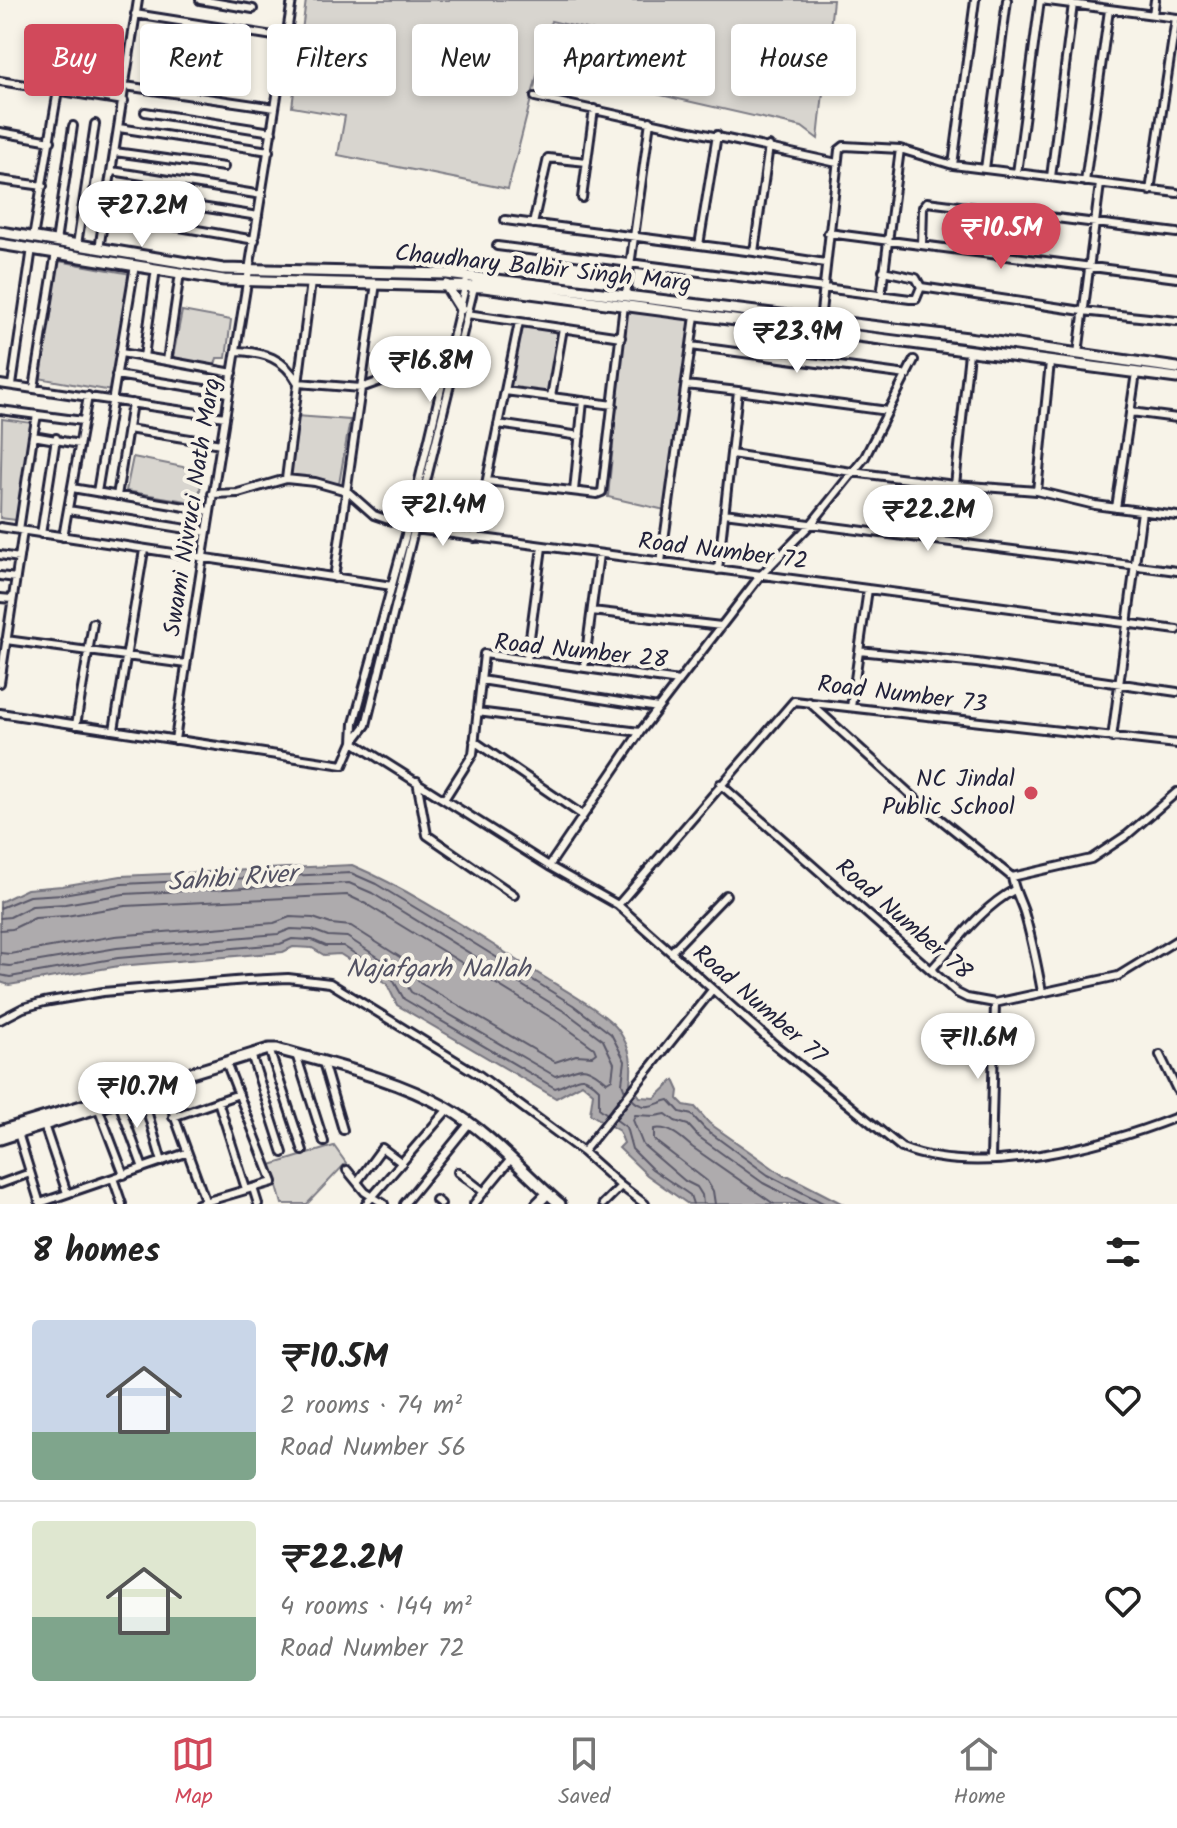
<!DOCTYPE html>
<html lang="en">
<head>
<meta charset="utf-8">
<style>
	:root { --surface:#fff; --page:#f2f2f2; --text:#222; --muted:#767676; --line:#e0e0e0; --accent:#d1495b }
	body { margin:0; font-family:Kalam,sans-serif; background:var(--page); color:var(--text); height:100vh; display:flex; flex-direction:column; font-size:30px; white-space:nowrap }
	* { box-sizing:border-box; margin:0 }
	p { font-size:26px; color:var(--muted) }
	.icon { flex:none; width:44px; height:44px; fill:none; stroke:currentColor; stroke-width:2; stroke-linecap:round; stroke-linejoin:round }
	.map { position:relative; height:1204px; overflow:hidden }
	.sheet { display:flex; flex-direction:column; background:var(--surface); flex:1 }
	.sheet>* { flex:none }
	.banner { position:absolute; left:24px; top:24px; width:1130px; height:72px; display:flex; gap:16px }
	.price { position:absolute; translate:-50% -68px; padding:0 18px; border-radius:28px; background:#fff; color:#222; font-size:26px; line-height:52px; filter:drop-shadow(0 2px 4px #0008) }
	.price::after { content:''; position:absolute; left:50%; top:48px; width:24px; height:18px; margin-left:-12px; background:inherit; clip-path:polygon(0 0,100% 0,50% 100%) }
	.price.current { background:var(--accent); color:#fff }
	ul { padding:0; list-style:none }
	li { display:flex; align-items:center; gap:24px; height:200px; padding:0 32px }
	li+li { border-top:2px solid var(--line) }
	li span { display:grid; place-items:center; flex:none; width:224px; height:160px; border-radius:8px; color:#555 }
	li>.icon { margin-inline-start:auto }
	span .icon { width:96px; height:96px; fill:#fffc; stroke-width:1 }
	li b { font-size:34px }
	h2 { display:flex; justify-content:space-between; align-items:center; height:96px; padding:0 32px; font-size:34px }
	.tag { padding:0 28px; border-radius:8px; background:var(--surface); box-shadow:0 4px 12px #0003; font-size:28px; line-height:72px }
	.tag.current { background:var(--accent); color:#fff }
	.tab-bar { display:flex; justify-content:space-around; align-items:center; height:112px; border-top:2px solid var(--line); background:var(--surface); font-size:22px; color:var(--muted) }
	.tab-bar a { display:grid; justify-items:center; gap:4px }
	.tab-bar .current { color:var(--accent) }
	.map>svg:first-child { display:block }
</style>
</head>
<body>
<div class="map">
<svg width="1177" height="1204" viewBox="0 0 1177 1204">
	<rect width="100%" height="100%" fill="#f7f3e8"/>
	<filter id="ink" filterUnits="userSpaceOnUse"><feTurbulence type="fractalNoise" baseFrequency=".0125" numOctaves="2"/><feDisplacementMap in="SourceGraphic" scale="16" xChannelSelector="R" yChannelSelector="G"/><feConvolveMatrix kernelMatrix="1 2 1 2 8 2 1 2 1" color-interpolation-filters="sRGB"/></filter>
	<g filter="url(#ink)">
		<!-- green -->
		<path fill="#d8d5cf" stroke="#7d7c85" stroke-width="2" d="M306,0H833L818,139L802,127L608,83L616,36L551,21L508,189L338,155L345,116L292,107Z
			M53,260L131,274L112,391L33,377Z
			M626,308L692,318L665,510L608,497Z
			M182,311L231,320L226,358H217L214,368L173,357Z
			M521,325L563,328L551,397L508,388Z
			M296,416L350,420L339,484L290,475Z
			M2,419L40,424L38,437H29L27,452L36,455L24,521L0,518Z
			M133,457L203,471L198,503L126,491Z
			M334,1146L346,1163L307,1204H282L271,1165Z"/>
		<!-- water -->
		<path fill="#aeabad" stroke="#76747f" stroke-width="2" d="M352,865C420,894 482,939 544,977C563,989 608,1014 619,1031C631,1049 633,1064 630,1083L640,1097L655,1098L674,1080L679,1091L678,1099L684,1105L695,1107L709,1123L784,1176H789L843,1204H688L647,1175L619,1148L624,1143L619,1131L590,1114L593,1093L582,1084L556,1098L397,1005L387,984L340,954L324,955L312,948L293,947L283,952L119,966L9,985L0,982V902L27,889L62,886L121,876Z"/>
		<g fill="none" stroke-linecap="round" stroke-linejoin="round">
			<!-- shore -->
			<path stroke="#5a5969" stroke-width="2" d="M0,908L29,896L63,894L122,884L351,873L376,884L467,939L573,1005L611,1034L625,1061L622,1083L625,1091
				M0,918L10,917L32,906L65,904L124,894L349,883L372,893L567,1013L603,1040L614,1063L612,1079L607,1082C581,1060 582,1069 555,1076L411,992L398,970L347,937L328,936L312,930L291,929L278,934L117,948L10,966L0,965
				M0,930L12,929L35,918L66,916L125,906L347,895L366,904L560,1023L594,1048L596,1053L592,1056L576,1055L555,1062L420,983L406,961L351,926L331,924L313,918L290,917L274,923L115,936L10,954L0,953
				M0,975L10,977L118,958L280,944L292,939L312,940L326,946H343L392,978L404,999L555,1088C577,1082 578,1068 599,1089V1108L607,1114
				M632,1099C645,1113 656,1103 669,1100L680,1112L692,1115L705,1129L768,1175L825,1204
				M615,1119L626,1127L632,1149L652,1169L690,1195L693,1204
				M703,1204L702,1195L697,1187L685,1181L643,1145L633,1120L635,1115L655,1116L666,1114L675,1121L688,1125L699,1137L763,1183L804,1204
				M715,1204L713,1191L707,1181L654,1140V1129C669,1126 681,1137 692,1147L774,1204"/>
			<!-- street casing -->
			<g stroke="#22223b" stroke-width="12">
				<path id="street" d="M200,0L253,9
					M1041,0L1177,18
					M135,14L286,38
					M1153,15L1155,0
					M0,81L124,101
					M125,86L275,108
					M535,97L837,163
					M145,112L272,132
					M119,128L269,151
					M0,132L51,141
					M900,149L953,165L1177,193
					M115,152L224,167
					M953,165L975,0
					M985,169L1007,0
					M112,171L262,195
					M1017,173L1040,0
					M1051,177L1073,4
					M0,180L43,186
					M1085,182L1109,10
					M1150,191L1176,18
					M137,197L258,216
					M582,198L594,109
					M133,219L255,240
					M505,220L754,252L825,263
					M533,224L548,158L587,162
					M828,233L1177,278
					M33,238L58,90
					M56,242L73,126
					M77,245L95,124
					M699,245L717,135
					M922,245L923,207L927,202L1177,233
					M497,246L910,299H916L921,287
					M99,249L138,0
					M754,252L769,146
					M883,271L916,278L921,287L1082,311L1177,321
					M180,273L167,361L233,373
					M626,295L650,121
					M467,314L621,337
					M820,321L839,150L844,146L900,149L881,296
					M691,346L907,375
					M237,351C264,352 284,358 298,383L361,388L397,375L442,384
					M121,353L167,361
					M1078,354L1100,184
					M144,357L156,268
					M116,375L229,393
					M0,384L225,417
					M12,385L32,248
					M686,385L738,391
					M34,388L56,252
					M505,391L613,405
					M551,397L563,328
					M0,410L83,421
					M1131,412L1177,418
					M498,424L580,436
					M128,429L221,444
					M33,436L37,415
					M731,454L852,472L955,485L1037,491L1095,505L1177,516
					M286,479L311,282
					M487,481L597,494L602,492L624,305
					M955,485L969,353
					M72,488L209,511
					M574,491L583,401
					M1037,491L1050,362
					M97,492L135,265
					M212,494L238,493L286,479L315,482L347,491L374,515L415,529L1177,630
					M117,496L132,403
					M1116,508L1136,373
					M68,510L206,532
					M724,513L1177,571
					M0,527L392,586
					M19,530L33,436L79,444
					M41,534L56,438
					M63,537L88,396
					M475,538L519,322
					M0,555L19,558
					M661,562L695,316
					M718,570L738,391L888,411L914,360
					M0,576L16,578
					M334,578L376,283
					M0,598L12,599
					M592,611L721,626
					M6,640L186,664
					M859,651L977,663L1177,692
					M527,660L542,547
					M584,668L599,554
					M481,680L658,708
					M0,683L23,531
					M809,702L919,802L1012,877L1091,859L1127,835L1177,792
					M851,707L868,589
					M477,712L640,732
					M0,713L343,765L353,742L366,725L475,283
					M76,725L93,623
					M114,730L144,550
					M1112,738L1142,511
					M175,740C211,493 254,247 292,0
					M474,741L582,815
					M353,742L549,866L618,905L774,1044L902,1148C979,1179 1103,1146 1177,1117
					M353,742L354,723L408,527L466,283
					M417,781L427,835L514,895
					M720,784L957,993L967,998L995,1003L1118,976L1177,940
					M445,798L473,754L484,654L679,681
					M549,866L640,732L679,681L760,576L812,523L865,457L888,411
					M1012,877C1014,890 1020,900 1024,912C1032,939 1037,965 1042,992
					M618,905L794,701L1177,744
					M671,952L726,895
					M931,970C956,943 981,908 1014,890
					M0,1020L23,1008L44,1002L103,992L247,980L288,978L330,983L479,1075L583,1152L621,1186L603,1204
					M269,1049L303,1151
					M251,1054L283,1153
					M296,1054L324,1142
					M1160,1055L1177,1090
					M323,1062L343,1130
					M162,1082L206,1203
					M141,1090L162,1162
					M118,1100L143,1168
					M218,1101L246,1189
					M98,1107L124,1175
					M173,1117L239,1094
					M44,1125L67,1193
					M18,1133L40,1204
					M583,1152L712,990
					M991,1159L995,1003
					M347,1170L365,1192L384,1204
					M458,1172L484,1192
					M113,1178L122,1204
					M357,1182L382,1148L402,1163
					M0,1184L30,1173
					M621,1186L645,1204
					M253,1188L258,1204
					M436,1200L441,1204
					M40,1203L186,1153
					M198,1204L273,1182L226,1062
					M366,1204L448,1109
					M404,1204L468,1125
					M474,1204L511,1159"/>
			</g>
			<!-- secondary casing -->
			<g stroke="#22223b" stroke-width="15">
				<path id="secondary" d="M0,232L223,269L447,274L968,338L1177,368
					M0,244L224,280L484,287L1177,378
					M446,285L461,309
					M0,1131L111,1097
					M0,1139L116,1102L123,1096L162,1082L269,1049H277C334,1065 396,1079 447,1108C489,1132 523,1172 560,1204
					M537,1204L548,1193"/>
			</g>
			<!-- street -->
			<use href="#street" stroke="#f7f3e8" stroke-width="6"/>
			<!-- secondary -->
			<use href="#secondary" stroke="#f7f3e8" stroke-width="9"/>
		</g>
	</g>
	<!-- markers -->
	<circle fill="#d1495b" stroke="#f7f3e8" stroke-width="3" cx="1031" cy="793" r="8"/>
	<g text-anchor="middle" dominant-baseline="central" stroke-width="8" stroke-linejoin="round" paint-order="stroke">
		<!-- street labels -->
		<g font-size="24" fill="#22223b" stroke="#f7f3e8">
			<text transform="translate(543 269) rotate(6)">Chaudhary Balbir Singh Marg</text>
			<text transform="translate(193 507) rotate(-81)">Swami Nivruci Nath Marg</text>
			<text transform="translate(723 552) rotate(7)">Road Number 72</text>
			<text transform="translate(581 652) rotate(6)">Road Number 28</text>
			<text transform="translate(902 695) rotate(7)">Road Number 73</text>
			<text transform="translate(903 920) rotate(41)">Road Number 78</text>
			<text transform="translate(759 1005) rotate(41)">Road Number 77</text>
		</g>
		<!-- poi labels -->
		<g font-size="24" fill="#22223b" stroke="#f7f3e8" text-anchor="end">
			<text x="1015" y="779">NC Jindal<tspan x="1015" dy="28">Public School</tspan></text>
		</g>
		<!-- water labels -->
		<g font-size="26" font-style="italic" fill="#535263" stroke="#f7f3e8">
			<text transform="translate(232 879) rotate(-4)">Sahibi River</text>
			<text x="438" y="970">Najafgarh Nallah</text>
		</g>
	</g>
</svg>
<b class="price" style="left:142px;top:249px">₹27.2M</b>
<b class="price current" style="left:1001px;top:271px">₹10.5M</b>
<b class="price" style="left:797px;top:375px">₹23.9M</b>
<b class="price" style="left:430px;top:404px">₹16.8M</b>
<b class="price" style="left:443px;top:548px">₹21.4M</b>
<b class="price" style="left:928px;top:553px">₹22.2M</b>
<b class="price" style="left:978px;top:1081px">₹11.6M</b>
<b class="price" style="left:137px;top:1130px">₹10.7M</b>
<div class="banner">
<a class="tag current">Buy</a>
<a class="tag">Rent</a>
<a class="tag">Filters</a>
<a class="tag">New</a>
<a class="tag">Apartment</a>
<a class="tag">House</a>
</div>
</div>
<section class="sheet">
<h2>8 homes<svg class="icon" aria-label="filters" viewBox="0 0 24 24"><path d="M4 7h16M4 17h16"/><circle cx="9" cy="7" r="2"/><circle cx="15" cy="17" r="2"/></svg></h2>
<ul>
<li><span style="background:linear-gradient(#c9d6e8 70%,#7fa58c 0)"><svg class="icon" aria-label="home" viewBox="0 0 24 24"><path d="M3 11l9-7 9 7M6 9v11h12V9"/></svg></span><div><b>₹10.5M</b><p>2 rooms · 74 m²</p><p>Road Number 56</p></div><svg class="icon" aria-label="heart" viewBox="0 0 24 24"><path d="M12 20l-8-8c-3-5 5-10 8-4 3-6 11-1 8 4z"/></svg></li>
<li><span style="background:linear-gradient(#dfe7d0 60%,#7fa58c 0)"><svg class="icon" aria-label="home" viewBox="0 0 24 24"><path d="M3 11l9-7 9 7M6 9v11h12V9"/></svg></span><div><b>₹22.2M</b><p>4 rooms · 144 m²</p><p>Road Number 72</p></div><svg class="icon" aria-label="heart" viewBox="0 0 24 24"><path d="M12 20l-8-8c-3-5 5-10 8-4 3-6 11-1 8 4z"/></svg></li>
</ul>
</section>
<nav class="tab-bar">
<a class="current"><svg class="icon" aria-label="map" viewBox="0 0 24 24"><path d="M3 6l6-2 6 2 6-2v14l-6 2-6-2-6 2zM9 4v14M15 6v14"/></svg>Map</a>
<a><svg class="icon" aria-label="saved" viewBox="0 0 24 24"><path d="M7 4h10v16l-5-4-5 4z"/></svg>Saved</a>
<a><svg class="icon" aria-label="home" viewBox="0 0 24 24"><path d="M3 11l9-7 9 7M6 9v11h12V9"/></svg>Home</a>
</nav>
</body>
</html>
